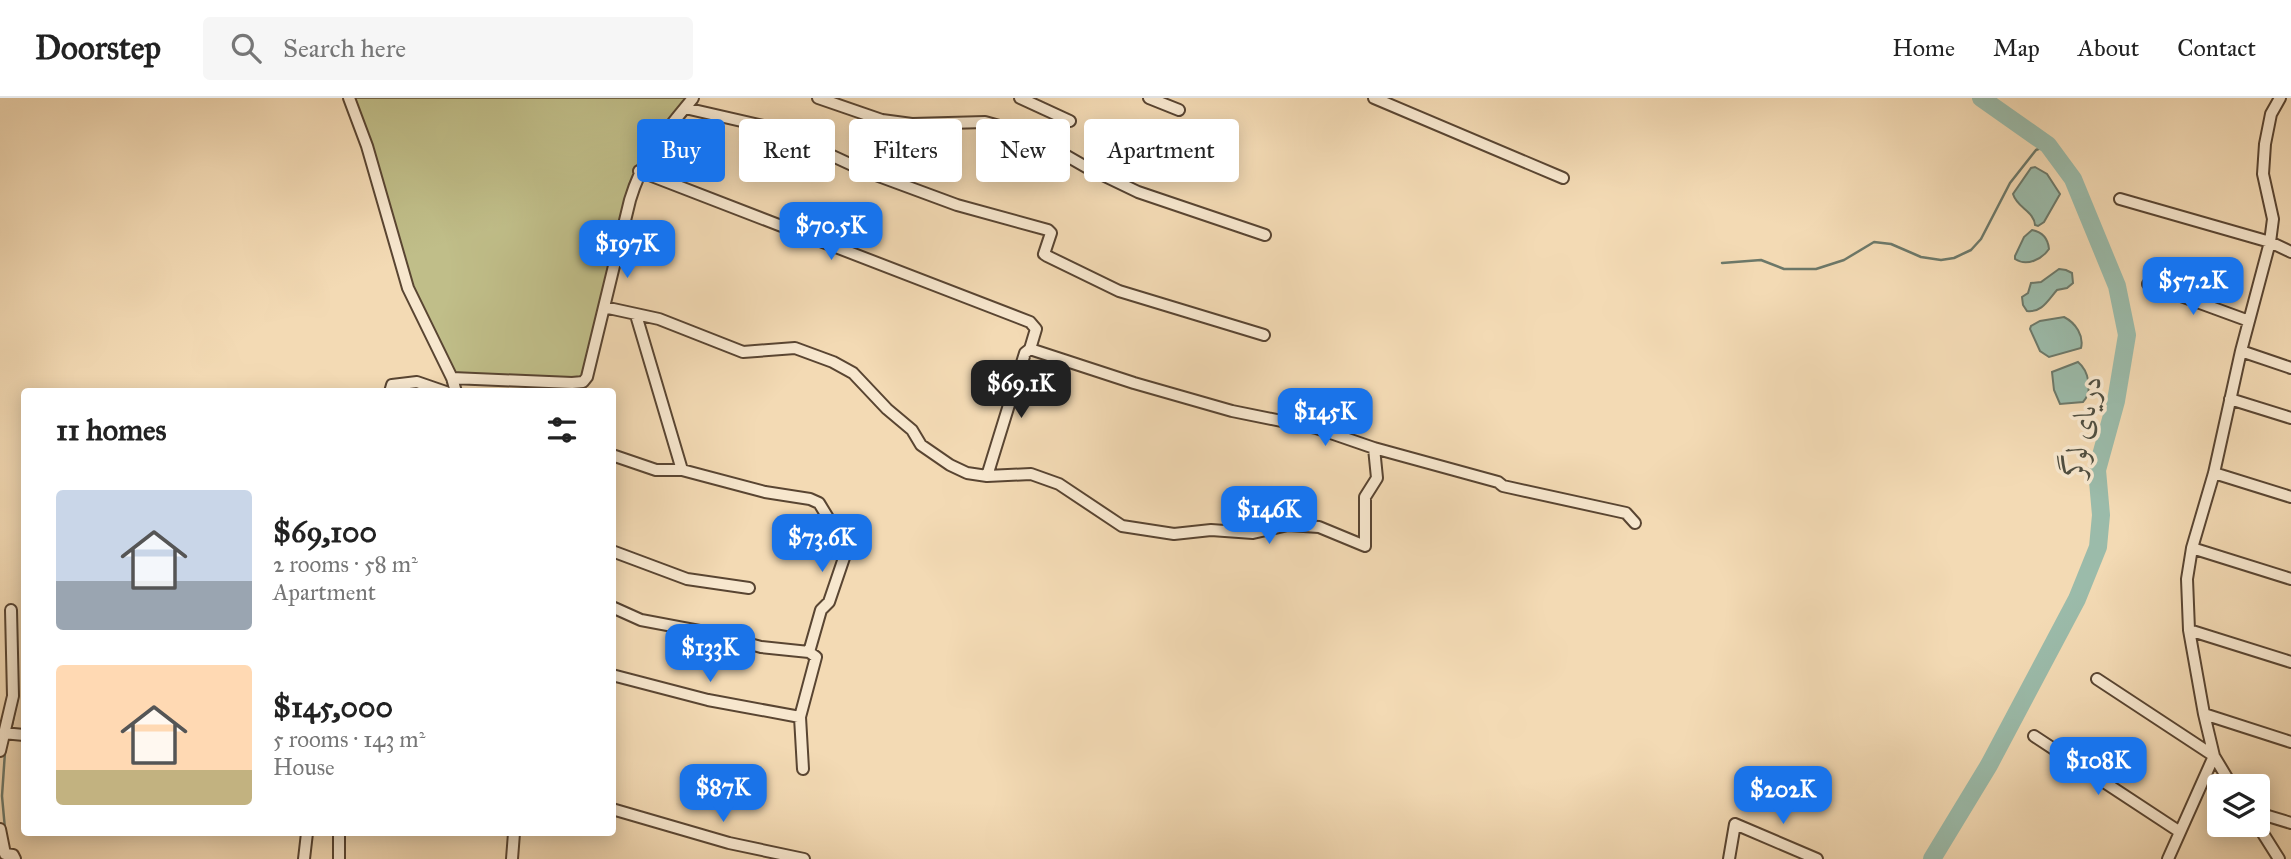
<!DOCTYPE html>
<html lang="en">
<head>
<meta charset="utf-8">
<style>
	:root { --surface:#fff; --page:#f6f6f6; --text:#222; --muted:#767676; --line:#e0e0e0; --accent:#1a73e8 }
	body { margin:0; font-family:"IM FELL Great Primer",Amiri,serif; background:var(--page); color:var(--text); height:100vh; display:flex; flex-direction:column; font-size:26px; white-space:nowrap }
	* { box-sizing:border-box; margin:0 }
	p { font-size:23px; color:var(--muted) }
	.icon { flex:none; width:38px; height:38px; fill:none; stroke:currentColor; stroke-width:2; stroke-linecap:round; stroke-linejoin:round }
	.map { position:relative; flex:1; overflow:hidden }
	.details { position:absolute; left:21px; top:290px; width:595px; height:448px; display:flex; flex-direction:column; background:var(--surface); border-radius:7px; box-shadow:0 4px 18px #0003 }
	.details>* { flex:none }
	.guide { position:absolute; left:637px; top:21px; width:665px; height:63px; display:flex; gap:14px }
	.tools { position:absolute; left:2207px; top:676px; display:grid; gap:14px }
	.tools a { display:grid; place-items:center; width:63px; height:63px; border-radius:7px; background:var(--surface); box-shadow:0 4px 18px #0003; font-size:35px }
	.price { position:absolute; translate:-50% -60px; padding:0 16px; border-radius:14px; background:var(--accent); color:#fff; font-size:23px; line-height:46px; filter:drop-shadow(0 2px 4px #0008) }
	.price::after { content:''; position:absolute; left:50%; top:42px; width:21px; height:16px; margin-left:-10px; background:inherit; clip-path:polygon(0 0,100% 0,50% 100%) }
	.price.active { background:#222; color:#fff }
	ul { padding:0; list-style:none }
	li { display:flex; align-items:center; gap:21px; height:175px; padding:0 35px }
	li span { display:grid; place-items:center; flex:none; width:196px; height:140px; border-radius:7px; color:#555 }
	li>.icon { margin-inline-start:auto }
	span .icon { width:84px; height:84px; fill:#fffc; stroke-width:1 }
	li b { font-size:30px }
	h2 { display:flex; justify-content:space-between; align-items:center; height:84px; padding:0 35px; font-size:30px }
	.chip { padding:0 24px; border-radius:7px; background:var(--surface); box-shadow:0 4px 18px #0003; font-size:24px; line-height:63px }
	.chip.active { background:var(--accent); color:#fff }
	header { display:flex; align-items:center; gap:42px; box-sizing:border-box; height:98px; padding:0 35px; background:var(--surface); border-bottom:2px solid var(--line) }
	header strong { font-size:33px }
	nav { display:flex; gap:38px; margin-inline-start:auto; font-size:24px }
	.search { width:490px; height:63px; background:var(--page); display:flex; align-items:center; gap:18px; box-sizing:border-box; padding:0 24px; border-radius:7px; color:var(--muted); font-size:26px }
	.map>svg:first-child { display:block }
</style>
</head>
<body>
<header>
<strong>Doorstep</strong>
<div class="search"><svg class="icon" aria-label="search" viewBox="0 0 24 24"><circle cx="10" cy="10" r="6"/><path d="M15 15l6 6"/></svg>Search here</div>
<nav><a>Home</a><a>Map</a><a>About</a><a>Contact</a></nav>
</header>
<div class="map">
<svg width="2291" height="761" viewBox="0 0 2291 761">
	<rect width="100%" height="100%" fill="#f3dab4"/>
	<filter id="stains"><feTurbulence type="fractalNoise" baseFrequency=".00286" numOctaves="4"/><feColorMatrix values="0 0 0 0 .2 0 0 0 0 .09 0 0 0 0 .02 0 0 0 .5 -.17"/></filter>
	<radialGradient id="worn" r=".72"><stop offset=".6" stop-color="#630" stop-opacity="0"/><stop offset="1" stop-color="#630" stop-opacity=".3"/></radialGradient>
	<!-- green -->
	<path fill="#c0be89" stroke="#736848" stroke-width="2" d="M349,0H693L639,73L583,284L452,280L418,212Z"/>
	<!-- water -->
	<path fill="#9bbbaa" stroke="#6c7869" stroke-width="2" d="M2035,69L2047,76L2060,96L2044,124L2038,128L2035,127C2034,113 2017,110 2013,96L2031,70Z
		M2032,132C2042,134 2048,140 2049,151C2042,161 2027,169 2015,161V158L2024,139Z
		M2059,171L2066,172L2072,175L2073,185L2067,190L2057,192C2048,202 2042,215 2027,213L2023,207L2022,199L2028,195L2031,185L2041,184Z
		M2064,219C2076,225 2084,238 2081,250L2049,259L2040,253L2030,231L2031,228L2040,223Z
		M2078,264C2089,273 2093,294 2083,304L2060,306L2054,292L2052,274Z"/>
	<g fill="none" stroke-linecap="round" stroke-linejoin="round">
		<!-- stream -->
		<path stroke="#6c7869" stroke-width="2.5" d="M1722,165L1761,162L1784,171H1816L1844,162L1874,144L1891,146L1921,159L1941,162L1954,160L1971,152L1981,141L2010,85L2036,52L2048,47
			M12,627L16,606
			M5,731L2,698L5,654"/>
		<!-- river -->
		<path stroke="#9bbbaa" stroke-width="18" d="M1932,761L1989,667L2077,501L2098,449L2101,417L2097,372L2116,303L2127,237L2117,188L2073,81L2048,47L1981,0"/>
		<!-- street casing -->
		<g stroke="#594532" stroke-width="14">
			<path id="street" d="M349,0L367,48L408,190L452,280L456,294
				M818,0L882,22L912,26L985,24L1010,31L1046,46L1086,69L1138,94L1265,137
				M1020,0L1070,23
				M1149,0L1179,12
				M1374,0L1563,80
				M685,10L772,30L865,73L957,107L1048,132L1051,135L1044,156L1047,158L1119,193L1264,237
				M639,73L1030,224L1036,231L1030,251L1025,255L987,378
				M2120,101L2270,144L2291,154
				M2148,186L2249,223
				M604,209L659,221L743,254L795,250L833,264L853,275L887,311L912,332L921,347L950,367L967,375L987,378L1031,376L1059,386L1122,428L1174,436L1211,432L1253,435L1288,427L1319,429L1365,448
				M636,217L682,372L765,394L810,401L819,405L847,451L829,504L821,512L809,554L816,559L800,619L803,671
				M1030,251L1134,285L1232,313L1316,330L1374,350L1498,384L1503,388L1626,415L1635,425
				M2241,253L2291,270
				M452,280L572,285L583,284L587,279L630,102C644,56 664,36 693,0
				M390,294L392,287L417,284L446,294
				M2230,301L2291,320
				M612,357L656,372H682
				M2214,375L2291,399
				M1365,448V399L1377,380L1374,350
				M2192,450L2291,481
				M612,453L687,481L749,490
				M612,509L641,522L710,535L761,549L809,554
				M2189,532L2291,564
				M612,577L708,602L800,619
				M2097,581L2214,658L2168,761
				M2204,616L2291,644
				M3,635L24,637
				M2034,638L2180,734
				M0,653L13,598L11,512
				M2232,688L2214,658L2204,616L2189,532L2187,481L2192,450L2214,375L2241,253L2270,144L2273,121L2263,76L2265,46L2271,16L2280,0
				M612,711L729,745L804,761
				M2258,715L2291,725
				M2257,726L2279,761
				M0,731L5,756L13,757L15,761
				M339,735V761
				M304,761L307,735
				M512,761L514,735
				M1729,761L1735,726L1817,761"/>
		</g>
		<!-- street -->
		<use href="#street" stroke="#f7e7ce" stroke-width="10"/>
	</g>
	<g text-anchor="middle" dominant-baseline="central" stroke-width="7" stroke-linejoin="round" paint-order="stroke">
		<!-- water labels -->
		<g font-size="30" font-style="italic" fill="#4f4e40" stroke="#f7e7ce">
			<text transform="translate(2082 328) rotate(-79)">دریای لوگر</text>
		</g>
	</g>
	<rect width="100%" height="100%" filter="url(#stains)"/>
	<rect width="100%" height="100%" fill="url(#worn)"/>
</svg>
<div class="tools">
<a><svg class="icon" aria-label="layers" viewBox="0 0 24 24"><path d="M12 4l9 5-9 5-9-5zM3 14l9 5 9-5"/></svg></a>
</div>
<b class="price" style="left:831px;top:164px">$70.5K</b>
<b class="price" style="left:627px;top:182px">$197K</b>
<b class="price" style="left:2193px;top:219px">$57.2K</b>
<b class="price active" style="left:1021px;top:322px">$69.1K</b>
<b class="price" style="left:1325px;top:350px">$145K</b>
<b class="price" style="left:1269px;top:448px">$146K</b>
<b class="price" style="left:822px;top:476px">$73.6K</b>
<b class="price" style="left:710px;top:586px">$133K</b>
<b class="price" style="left:2098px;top:699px">$108K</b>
<b class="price" style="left:723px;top:726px">$87K</b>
<b class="price" style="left:1783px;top:728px">$202K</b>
<div class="guide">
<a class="chip active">Buy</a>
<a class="chip">Rent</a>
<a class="chip">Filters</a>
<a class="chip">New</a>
<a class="chip">Apartment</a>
</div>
<section class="details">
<h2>11 homes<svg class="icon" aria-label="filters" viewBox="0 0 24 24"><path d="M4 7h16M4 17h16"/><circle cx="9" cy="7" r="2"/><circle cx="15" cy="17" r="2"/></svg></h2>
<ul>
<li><span style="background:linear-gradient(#c9d6e8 65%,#9aa5b1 0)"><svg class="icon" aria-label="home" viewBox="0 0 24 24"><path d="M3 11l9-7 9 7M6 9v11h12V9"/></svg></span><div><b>$69,100</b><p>2 rooms · 58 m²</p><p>Apartment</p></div></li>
<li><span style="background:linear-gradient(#ffd9b3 75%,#c2b280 0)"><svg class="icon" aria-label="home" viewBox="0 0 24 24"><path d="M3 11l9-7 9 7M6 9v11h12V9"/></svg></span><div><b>$145,000</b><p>5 rooms · 143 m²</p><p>House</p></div></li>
</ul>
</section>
</div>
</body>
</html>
